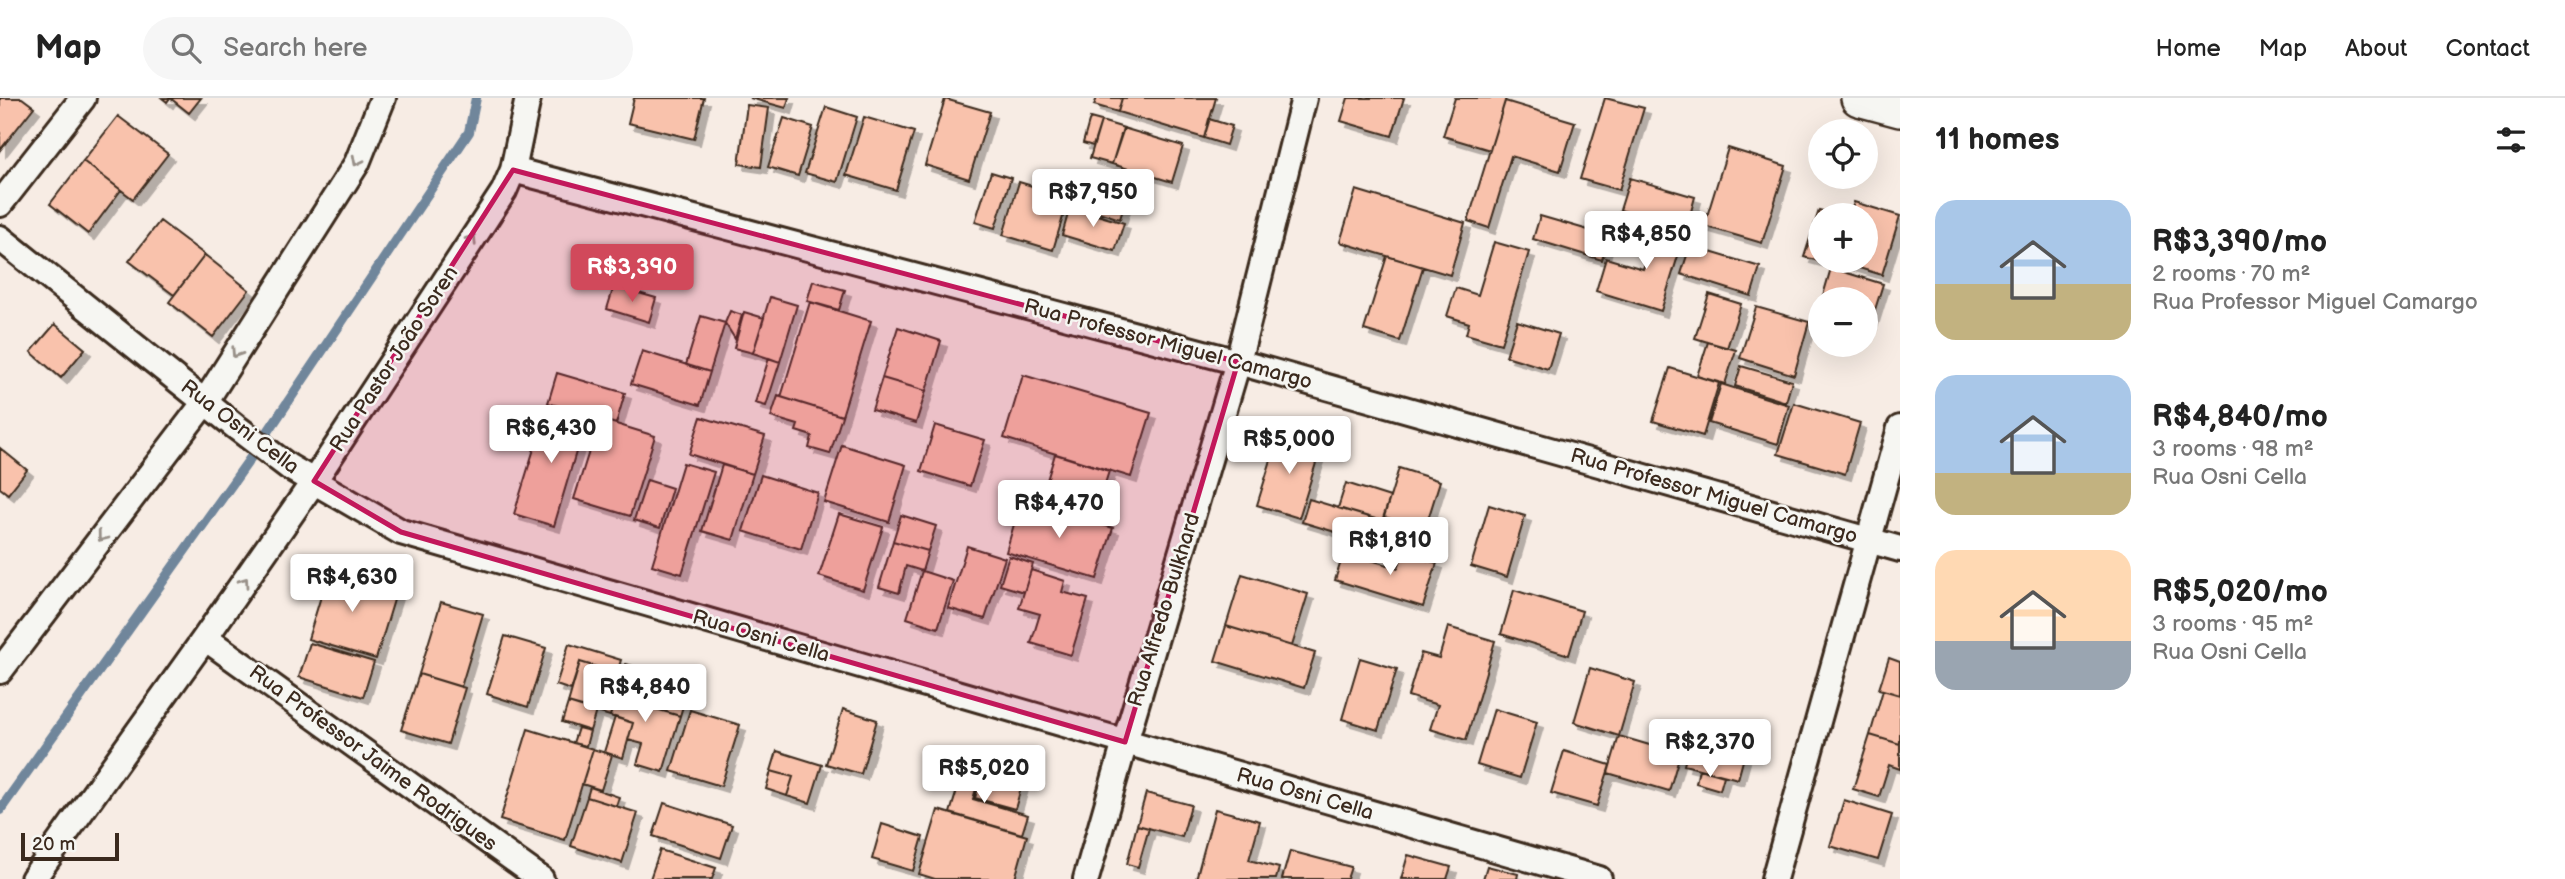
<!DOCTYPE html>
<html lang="en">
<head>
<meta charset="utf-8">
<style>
	:root { --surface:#fff; --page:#f6f6f6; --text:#222; --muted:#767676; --line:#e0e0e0; --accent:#d1495b }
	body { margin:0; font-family:"Balsamiq Sans",sans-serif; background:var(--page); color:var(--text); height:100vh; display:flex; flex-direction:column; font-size:26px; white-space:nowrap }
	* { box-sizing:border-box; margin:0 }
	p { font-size:23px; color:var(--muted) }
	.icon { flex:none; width:38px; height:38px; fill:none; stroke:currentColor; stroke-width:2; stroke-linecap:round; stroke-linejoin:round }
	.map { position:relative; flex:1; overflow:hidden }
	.side { display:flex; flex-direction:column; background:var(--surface); width:665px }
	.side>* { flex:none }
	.fabs { position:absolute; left:1808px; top:21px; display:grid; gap:14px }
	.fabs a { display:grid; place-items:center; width:70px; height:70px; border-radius:50%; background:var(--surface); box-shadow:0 7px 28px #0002; font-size:35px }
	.scale { position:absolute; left:21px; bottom:18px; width:98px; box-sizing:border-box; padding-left:7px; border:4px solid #3b2a1e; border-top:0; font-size:19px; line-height:24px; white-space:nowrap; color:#3b2a1e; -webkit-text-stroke:5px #f6f6f2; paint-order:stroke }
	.price { position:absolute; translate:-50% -60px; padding:0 16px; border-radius:7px; background:#fff; color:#222; font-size:23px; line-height:46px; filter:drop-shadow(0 2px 4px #0008) }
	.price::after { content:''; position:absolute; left:50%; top:42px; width:21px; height:16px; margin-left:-10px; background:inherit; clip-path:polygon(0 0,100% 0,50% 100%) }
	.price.selected { background:var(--accent); color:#fff }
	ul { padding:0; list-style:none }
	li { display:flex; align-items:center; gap:21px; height:175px; padding:0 35px }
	li span { display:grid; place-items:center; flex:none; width:196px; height:140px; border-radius:21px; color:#555 }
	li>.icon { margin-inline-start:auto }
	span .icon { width:84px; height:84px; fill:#fffc; stroke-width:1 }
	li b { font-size:30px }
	h2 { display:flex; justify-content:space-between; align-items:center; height:84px; padding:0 35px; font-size:30px }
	header { display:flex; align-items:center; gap:42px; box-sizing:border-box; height:98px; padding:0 35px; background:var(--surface); border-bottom:2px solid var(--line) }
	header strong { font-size:33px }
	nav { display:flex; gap:38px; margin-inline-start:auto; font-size:24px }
	.search { width:490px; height:63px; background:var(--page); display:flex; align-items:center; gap:18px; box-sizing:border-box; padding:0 24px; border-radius:38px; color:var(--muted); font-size:26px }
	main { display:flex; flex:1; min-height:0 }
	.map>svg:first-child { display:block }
</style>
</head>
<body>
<header>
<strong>Map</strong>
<div class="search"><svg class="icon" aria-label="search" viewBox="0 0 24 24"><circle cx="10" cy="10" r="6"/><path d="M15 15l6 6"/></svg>Search here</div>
<nav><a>Home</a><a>Map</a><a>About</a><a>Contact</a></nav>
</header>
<main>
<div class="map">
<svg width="1900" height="781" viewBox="0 0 1900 781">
	<defs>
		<filter id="shadow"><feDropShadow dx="6" dy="6" stdDeviation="0" flood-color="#0004"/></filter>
	</defs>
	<rect width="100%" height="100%" fill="#f7ece4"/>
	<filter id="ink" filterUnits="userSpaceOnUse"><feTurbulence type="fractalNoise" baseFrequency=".0143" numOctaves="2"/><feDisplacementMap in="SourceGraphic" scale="14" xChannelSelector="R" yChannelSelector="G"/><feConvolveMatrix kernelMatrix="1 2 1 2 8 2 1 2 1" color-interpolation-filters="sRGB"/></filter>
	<g filter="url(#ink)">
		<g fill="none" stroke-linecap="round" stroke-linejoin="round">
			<!-- stream -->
			<path stroke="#70869b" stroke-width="10" d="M0,712L247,365L469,34L476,0"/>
		</g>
		<!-- building -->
		<path fill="#f9c2ac" stroke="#3b2a1e" stroke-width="2" filter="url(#shadow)" d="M0,0H22L34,9L0,52Z
			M162,0H201L189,15L170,0L167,4Z
			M634,0H704L694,41L628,25Z
			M750,0H789L786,10Z
			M1097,0H1122L1118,14L1094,7Z
			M1122,0H1216L1204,40L1118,14Z
			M1348,0H1404L1392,38L1341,23Z
			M1455,0H1506L1490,52L1443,38Z
			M1605,0L1644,10L1619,92L1580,81Z
			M945,1L990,14L969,81L925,67Z
			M1505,3L1575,24L1560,73L1511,58L1489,130L1468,123Z
			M747,7L769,10L761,69L739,66Z
			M826,9L857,19L837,84L805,75Z
			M118,18L168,56L133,101L83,63Z
			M864,19L914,34L896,92L846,77Z
			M784,20L813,29L798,78L768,69Z
			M1090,20L1101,23L1093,48L1083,45Z
			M1209,21L1232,28L1226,47L1204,40Z
			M1101,23L1124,30L1112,66L1090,60Z
			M1123,30L1183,48L1172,84L1112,66Z
			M1728,50L1786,68L1762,145L1704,128Z
			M83,63L121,92L88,136L50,106Z
			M991,74L1011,80L995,130L975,124Z
			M1079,79L1128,94L1120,121L1071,105Z
			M1630,80L1695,99L1686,132L1620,112Z
			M1019,84L1069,99L1053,152L1003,137Z
			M1356,92L1465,125L1450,177L1340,144Z
			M1854,104L1900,118L1882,177L1836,163H1866V117H1850Z
			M1070,109L1124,125L1115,153L1062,137Z
			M1819,112L1838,117H1820V163H1827L1826,165L1804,159Z
			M1540,118L1609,138L1602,162L1533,141Z
			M160,123L205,157L174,197L129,163Z
			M1658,123L1686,132L1661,213L1596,193L1606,160L1643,171Z
			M1494,144L1529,154L1501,246L1466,236L1469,225L1447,218L1456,190L1478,197Z
			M1690,148L1760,169L1751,198L1681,176Z
			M205,157L249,192L213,239L169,204Z
			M1387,158L1423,169L1400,243L1364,232Z
			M1831,170L1883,186L1868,234H1866V201H1822Z
			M813,183L845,192L839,212L807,203Z
			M614,188L656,200L649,224L607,211Z
			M1709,196L1741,206L1727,250L1695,240Z
			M770,199L797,207L780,264L753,255Z
			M810,204L871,223L842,318L781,299Z
			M1756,209L1809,224L1794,277L1740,260Z
			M730,213L742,217L735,241L725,225Z
			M744,214L764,220L753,255L734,250Z
			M701,218L725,225L710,274L686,267Z
			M1517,223L1559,236L1548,271L1506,258Z
			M55,226L85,251L61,280L31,254Z
			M898,229L941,243L926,293L882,280Z
			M1708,244L1736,252L1725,286L1697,278Z
			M642,253L710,274L700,307L631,286Z
			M769,260L780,264L766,308L755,305Z
			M1741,268L1792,283L1786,304L1735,288Z
			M1670,270L1719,285L1703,338L1653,323Z
			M557,275L625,295L616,326L548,305Z
			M1023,277L1151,315L1131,379L1004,340Z
			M882,280L926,293L916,325L872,312Z
			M1721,286L1789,307L1778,346L1709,325Z
			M778,298L842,318L830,356L809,350L812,338L796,333L798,327L771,319Z
			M548,305L587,317L554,428L514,416Z
			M1794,305L1860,325L1845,376L1778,356Z
			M587,317L655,338L630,418L574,401L591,347L579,343Z
			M701,319L765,338L753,376L689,356Z
			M935,327L985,342L970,388L921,373Z
			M1279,336L1321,349L1299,420L1257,407Z
			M842,347L906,367L889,424L824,404Z
			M0,350L27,372L8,396L0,390Z
			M1055,356L1109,373L1095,418L1041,402Z
			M683,365L714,374L682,476L652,467Z
			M722,367L753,376L733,442L702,433Z
			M1399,370L1440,383L1425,431L1384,419Z
			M761,377L818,395L801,451L743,433Z
			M647,382L672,390L660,430L634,422Z
			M1346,385L1390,399L1382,423L1338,410Z
			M1309,401L1382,423L1375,446L1302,424Z
			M1021,402L1113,430L1097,481L1006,454Z
			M1489,407L1525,418L1507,479L1471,468Z
			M839,416L883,429L863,492L819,478Z
			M901,417L936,428L928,453L893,443Z
			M893,443L928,453L922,473L906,468L899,495L879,489Z
			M967,448L1005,460L985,521L948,510Z
			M1344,454L1398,470L1403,455L1437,465L1423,509L1335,482Z
			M1009,458L1033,466L1024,494L1000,487Z
			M329,472L397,492L376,561L308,541Z
			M1031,472L1065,483L1062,494L1088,501L1071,557L1031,545L1040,516L1019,510Z
			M922,473L953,483L938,530L907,520Z
			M1242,476L1308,496L1292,548L1226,528Z
			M1514,492L1582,513L1569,557L1501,536Z
			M441,504L483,516L461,589L419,576Z
			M1226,528L1315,555L1304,590L1215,563Z
			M1448,529L1495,543L1466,642L1430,631L1438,607L1408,598L1421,555L1439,560Z
			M505,538L546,550L528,609L487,596Z
			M310,545L374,564L363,599L299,579Z
			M569,546L621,562L617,575L580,564L571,592L556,587Z
			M1360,560L1397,571L1378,632L1342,621Z
			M1889,560L1900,564V597L1879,591Z
			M580,564L623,577L610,618L568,605Z
			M626,566L690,585L680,618L639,606L646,584L623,577Z
			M1590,570L1635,584L1619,638L1574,624Z
			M419,576L465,590L448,646L401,632Z
			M623,577L646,584L639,606L680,618L663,674L637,666L643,646L628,642L633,625L610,618Z
			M1883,592L1900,597V646L1870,637Z
			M568,605L596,613L590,633L562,624Z
			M843,611L877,622L861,676L826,666Z
			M1494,611L1537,624L1520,680L1477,667Z
			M690,612L740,627L721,688L671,673Z
			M615,619L633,625L623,660L604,654Z
			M578,630L590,633L586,648L573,645Z
			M528,631L593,651L565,742L500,722Z
			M1870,637L1900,646V671L1889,667L1879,699L1853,691Z
			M1619,638L1680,656L1669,693L1608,675Z
			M1690,645L1744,659L1738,681L1684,667Z
			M593,651L612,657L601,692L582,686Z
			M777,653L822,667L810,705L787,698L793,679L771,673Z
			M1564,653L1610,667L1597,708L1551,695Z
			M986,664L1025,676L1015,711L975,700Z
			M965,666L982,671L973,701L1028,717L1022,736L950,715Z
			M1699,671L1724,678L1720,692L1696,685Z
			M771,673L793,679L787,698L766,691Z
			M590,689L619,699L616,708L587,699Z
			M1146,695L1191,707L1182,739L1137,727Z
			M587,699L638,715L622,765L571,748Z
			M1844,702L1892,717L1878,762L1830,748Z
			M664,705L732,727L721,760L653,738Z
			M1215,711L1260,723L1249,762L1279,770L1276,781H1196Z
			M938,712L1027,738L1015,781H935L919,776Z
			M882,726L923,739L913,773L872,761Z
			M1137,727L1149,730L1138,769L1127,766Z
			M660,752L716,770L712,781H650Z
			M1290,753L1351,769L1347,781H1282Z
			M1408,757L1451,769L1447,781H1401Z
			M1487,768L1518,776L1517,781H1483Z"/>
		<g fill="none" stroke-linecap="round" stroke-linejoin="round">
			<!-- street casing -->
			<g stroke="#3b2a1e" stroke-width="30">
				<path id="street" d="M513,72L1238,264L1900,451
					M0,106L83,0
					M0,140L236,329L289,369L401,434L1599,781
					M205,540L541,781
					M0,573L205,304L357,65L383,0
					M33,781L205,540L314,383L504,93L513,72L528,0
					M1086,781L1125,644L1238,264L1304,0
					M1774,781L1900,330"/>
			</g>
			<!-- secondary casing -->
			<g stroke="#3b2a1e" stroke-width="40">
				<path id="secondary" d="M1859,0L1900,11"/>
			</g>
			<!-- street -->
			<use href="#street" stroke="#f6f6f2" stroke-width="24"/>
			<!-- secondary -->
			<use href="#secondary" stroke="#f6f6f2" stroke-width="35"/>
		</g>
		<!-- one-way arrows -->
		<defs><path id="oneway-chevron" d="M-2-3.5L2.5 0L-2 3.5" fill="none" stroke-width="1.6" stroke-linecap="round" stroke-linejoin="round" transform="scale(1.75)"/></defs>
		<g stroke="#989088">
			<use href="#oneway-chevron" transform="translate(357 63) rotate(117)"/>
			<use href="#oneway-chevron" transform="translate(472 141) rotate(-57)"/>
			<use href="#oneway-chevron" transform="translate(236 255) rotate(123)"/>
			<use href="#oneway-chevron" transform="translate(102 439) rotate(127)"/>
			<use href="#oneway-chevron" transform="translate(244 484) rotate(-55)"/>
		</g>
	</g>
	<!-- marked area -->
	<path fill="#c2185b" fill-opacity="0.2" stroke="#c2185b" stroke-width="5" stroke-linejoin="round" d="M513,72L1238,264L1125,644L401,434L314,383Z"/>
	<g text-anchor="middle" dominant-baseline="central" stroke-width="5" stroke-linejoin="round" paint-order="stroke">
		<!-- street labels -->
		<g font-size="21" fill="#3b2a1e" stroke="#f6f6f2">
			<text transform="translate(1168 246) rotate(15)">Rua Professor Miguel Camargo</text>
			<text transform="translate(394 261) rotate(-57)">Rua Pastor João Soren</text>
			<text transform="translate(240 329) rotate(37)">Rua Osni Cella</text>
			<text transform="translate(1714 398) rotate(16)">Rua Professor Miguel Camargo</text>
			<text transform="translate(1164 512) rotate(-73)">Rua Alfredo Bulkhard</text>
			<text transform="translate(761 538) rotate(16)">Rua Osni Cella</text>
			<text transform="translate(373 660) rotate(36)">Rua Professor Jaime Rodrigues</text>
			<text transform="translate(1305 696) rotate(16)">Rua Osni Cella</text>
		</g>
	</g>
</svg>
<div class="fabs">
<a><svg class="icon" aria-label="locate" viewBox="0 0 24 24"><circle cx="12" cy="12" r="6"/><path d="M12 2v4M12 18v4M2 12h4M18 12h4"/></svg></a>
<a>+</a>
<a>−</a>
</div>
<div class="scale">20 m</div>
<b class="price" style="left:1093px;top:131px">R$7,950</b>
<b class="price" style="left:1646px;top:173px">R$4,850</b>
<b class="price selected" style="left:632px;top:206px">R$3,390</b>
<b class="price" style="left:551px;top:367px">R$6,430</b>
<b class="price" style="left:1289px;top:378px">R$5,000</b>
<b class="price" style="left:1059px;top:442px">R$4,470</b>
<b class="price" style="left:1390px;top:479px">R$1,810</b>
<b class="price" style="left:352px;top:516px">R$4,630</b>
<b class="price" style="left:645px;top:626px">R$4,840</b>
<b class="price" style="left:1710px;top:681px">R$2,370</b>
<b class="price" style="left:984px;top:707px">R$5,020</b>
</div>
<section class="side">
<h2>11 homes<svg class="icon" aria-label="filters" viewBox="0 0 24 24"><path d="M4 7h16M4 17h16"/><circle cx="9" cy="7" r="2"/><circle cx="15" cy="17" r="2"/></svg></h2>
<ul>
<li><span style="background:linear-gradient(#a9c7e8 60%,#c2b280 0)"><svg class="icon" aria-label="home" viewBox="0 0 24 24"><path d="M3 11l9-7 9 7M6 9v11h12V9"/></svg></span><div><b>R$3,390/mo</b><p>2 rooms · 70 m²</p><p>Rua Professor Miguel Camargo</p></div></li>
<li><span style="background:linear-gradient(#a9c7e8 70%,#c2b280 0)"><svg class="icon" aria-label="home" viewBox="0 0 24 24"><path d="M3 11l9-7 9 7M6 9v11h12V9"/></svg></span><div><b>R$4,840/mo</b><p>3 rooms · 98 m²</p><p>Rua Osni Cella</p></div></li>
<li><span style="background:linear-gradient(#ffd9b3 65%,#9aa5b1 0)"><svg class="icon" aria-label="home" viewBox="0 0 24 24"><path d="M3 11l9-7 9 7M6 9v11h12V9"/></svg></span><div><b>R$5,020/mo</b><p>3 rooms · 95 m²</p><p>Rua Osni Cella</p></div></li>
</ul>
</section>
</main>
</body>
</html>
